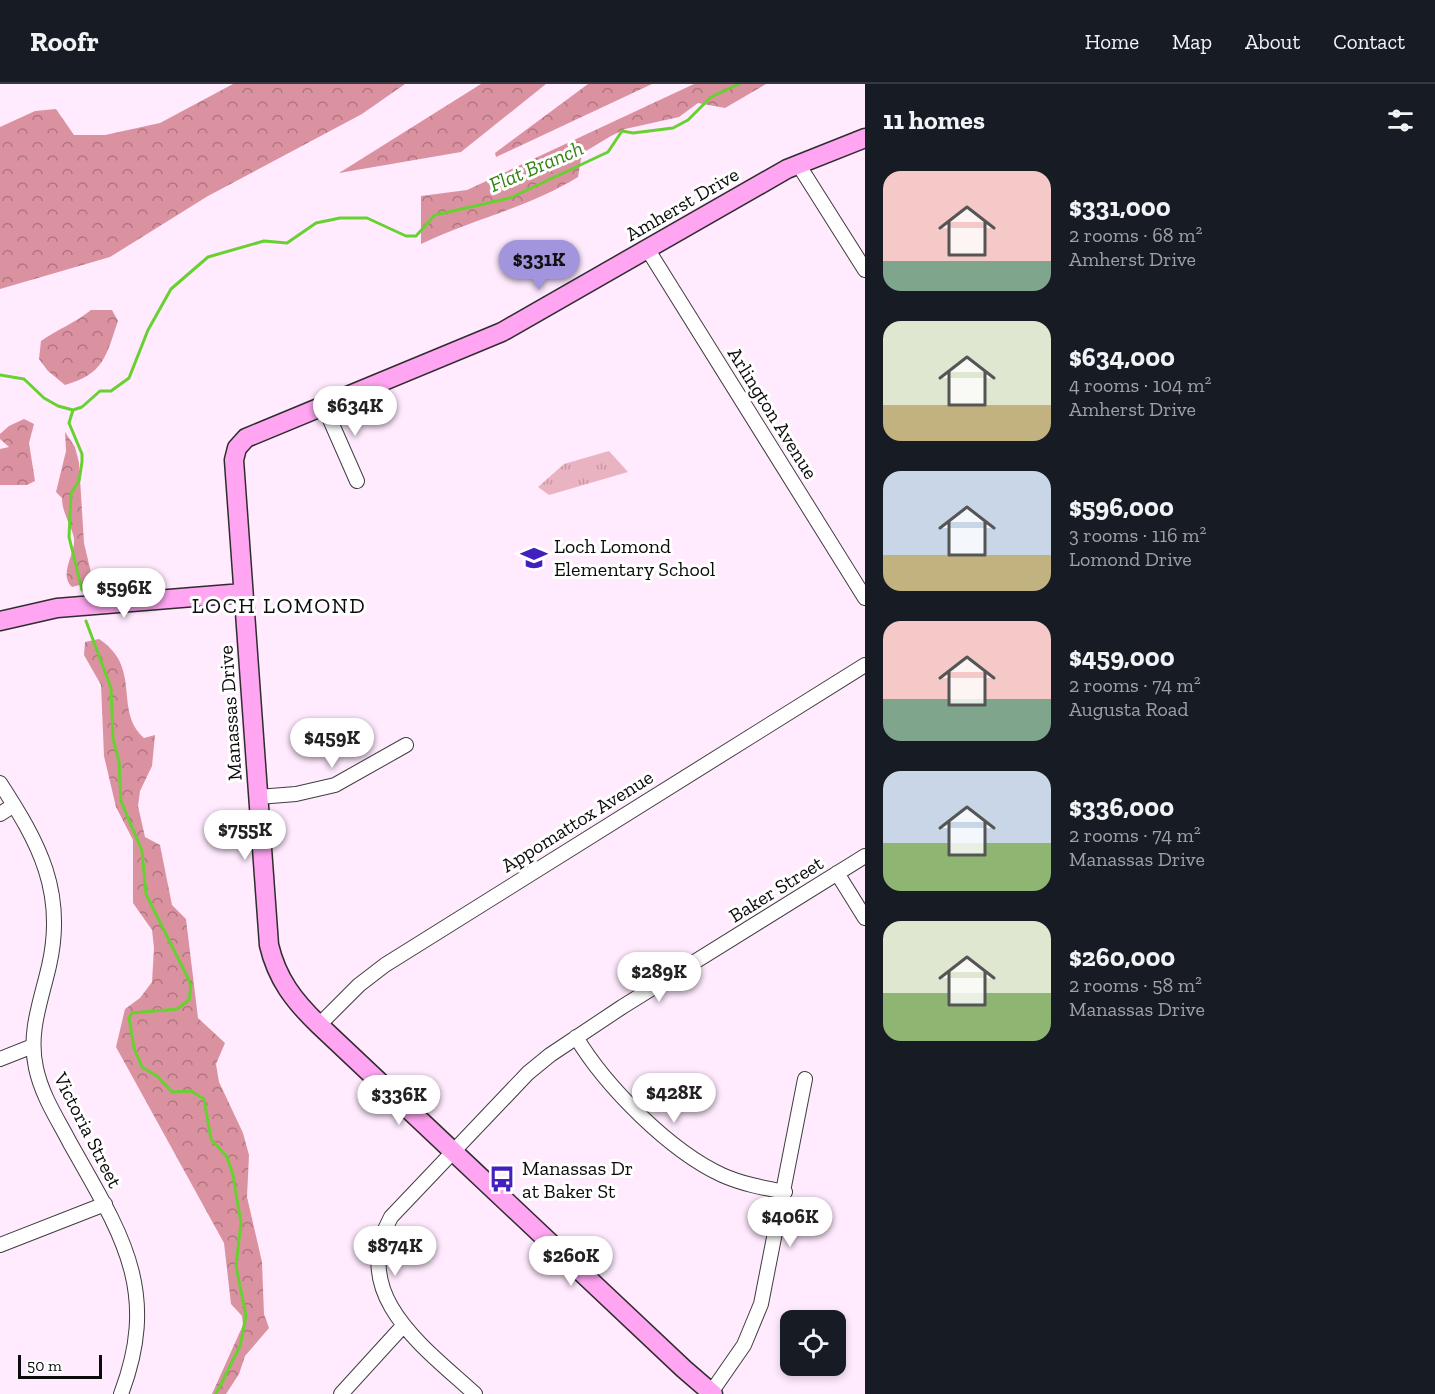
<!DOCTYPE html>
<html lang="en">
<head>
<meta charset="utf-8">
<style>
	:root { --surface:#171b24; --page:#20242c; --text:#f1f3f6; --muted:#9ea1a6; --line:#363941; --accent:#a294dd }
	body { margin:0; font-family:"Zilla Slab",serif; background:var(--page); color:var(--text); height:100vh; display:flex; flex-direction:column; font-size:22px; white-space:nowrap }
	* { box-sizing:border-box; margin:0 }
	p { font-size:20px; color:var(--muted) }
	.icon { flex:none; width:33px; height:33px; fill:none; stroke:currentColor; stroke-width:2; stroke-linecap:round; stroke-linejoin:round }
	.map { position:relative; flex:1; overflow:hidden }
	.panel { display:flex; flex-direction:column; background:var(--surface); width:570px }
	.panel>* { flex:none }
	.tools { position:absolute; left:780px; top:1226px; display:grid; gap:12px }
	.tools a { display:grid; place-items:center; width:66px; height:66px; border-radius:12px; background:var(--surface); box-shadow:0 3px 9px #0003; font-size:30px }
	.scale { position:absolute; left:18px; bottom:15px; width:84px; box-sizing:border-box; padding-left:6px; border:3px solid #0b0b0b; border-top:0; font-size:16px; line-height:21px; white-space:nowrap; color:#0b0b0b; -webkit-text-stroke:4px #fff; paint-order:stroke }
	.price { position:absolute; translate:-50% -51px; padding:0 14px; border-radius:21px; background:#fff; color:#222; font-size:20px; line-height:39px; filter:drop-shadow(0 2px 3px #0008) }
	.price::after { content:''; position:absolute; left:50%; top:36px; width:18px; height:14px; margin-left:-9px; background:inherit; clip-path:polygon(0 0,100% 0,50% 100%) }
	.price.active { background:var(--accent); color:#111 }
	ul { padding:0; list-style:none }
	li { display:flex; align-items:center; gap:18px; height:150px; padding:0 18px }
	li span { display:grid; place-items:center; flex:none; width:168px; height:120px; border-radius:18px; color:#555 }
	li>.icon { margin-inline-start:auto }
	span .icon { width:72px; height:72px; fill:#fffc; stroke-width:1 }
	li b { font-size:26px }
	h2 { display:flex; justify-content:space-between; align-items:center; height:72px; padding:0 18px; font-size:26px }
	header { display:flex; align-items:center; gap:36px; box-sizing:border-box; height:84px; padding:0 30px; background:var(--surface); border-bottom:2px solid var(--line) }
	header strong { font-size:28px }
	nav { display:flex; gap:33px; margin-inline-start:auto; font-size:21px }
	main { display:flex; flex:1; min-height:0 }
	.map>svg:first-child { display:block }
</style>
</head>
<body>
<header>
<strong>Roofr</strong>
<nav><a>Home</a><a>Map</a><a>About</a><a>Contact</a></nav>
</header>
<main>
<div class="map">
<svg width="865" height="1310" viewBox="0 0 865 1310">
	<defs>
		<pattern id="grass-tufts" width="24" height="20" patternUnits="userSpaceOnUse" patternTransform="scale(1.5)"><rect width="24" height="20" fill="#eab3c1"/><path d="M3 7l-1-3M5 7V3M7 7l1-3M15 17l-1-3M17 17v-4M19 17l1-3" fill="none" stroke="#c799a4"/></pattern>
		<pattern id="forest-crowns" width="20" height="18" patternUnits="userSpaceOnUse" patternTransform="scale(1.5)"><rect width="20" height="18" fill="#db92a0"/><path d="M2 6a3 3 0 1 1 6 0M12 15a3 3 0 1 1 6 0" fill="none" stroke="#b07581"/></pattern>
	</defs>
	<rect width="100%" height="100%" fill="#ffeafe"/>
	<!-- grass -->
	<path fill="url(#grass-tufts)" d="M609,367L628,388L549,411L538,403L564,380Z"/>
	<!-- forest -->
	<path fill="url(#forest-crowns)" d="M233,0H405L362,30L208,112L110,173L0,205V43L35,27L56,25L74,51H105L160,39Z
		M481,0H546L461,68L339,89Z
		M588,0H652L496,73L495,69Z
		M694,0H766L725,24L698,19L679,33L625,45L611,52L586,67L581,75L578,93C530,123 473,135 421,160V112L467,106Z
		M91,226H112L118,237C106,272 104,290 65,301L48,287L39,275L41,257C58,245 75,239 91,226Z
		M24,335L34,340L29,359L35,397L27,401H0V365L9,363L0,355V350L9,342Z
		M65,348L75,363L79,379L84,459L93,497L72,503C58,490 76,470 74,454C71,440 62,429 62,414L56,408L66,367Z
		M99,555C143,584 113,626 144,654L155,651L152,682L140,707L138,722L145,753L160,761L172,821L186,835L198,934L225,959L216,980L219,998L243,1049L249,1071L247,1113L262,1178L264,1230L269,1244L245,1272L239,1290L226,1310H212L243,1241L242,1232L231,1220L224,1159L116,963L125,925L140,914L152,898L154,864L152,846L133,819V756L116,723L104,672L101,601L84,571L85,558Z"/>
	<g fill="none" stroke-linecap="round" stroke-linejoin="round">
		<!-- stream -->
		<path stroke="#68d132" stroke-width="3" d="M0,291L24,295L44,314L58,322L73,326L82,323L100,307H111L129,294L148,246L171,205L208,173L264,157L287,159L316,139L340,134H367L406,152H416L435,131L510,114L608,68L622,47L633,49L673,44L688,36L711,13L739,0
			M73,326L69,339L82,370V378L79,397L71,409L69,453L82,506
			M86,537L111,604L113,655L119,677L121,717L142,767L146,810L187,892L191,902L189,916L177,925L132,929L129,934L134,964L142,983L157,992L172,1008L191,1007L204,1015L211,1055L227,1073L233,1091L241,1139L236,1182L246,1232L240,1262L216,1310"/>
		<!-- street casing -->
		<g stroke="#3e3e3e" stroke-width="16">
			<path id="street" d="M798,80L865,186
				M648,166L865,514
				M324,322L357,397
				M0,699C39,759 66,808 49,882C41,917 28,948 36,984C42,1012 57,1034 70,1059C120,1148 161,1205 121,1310
				M258,713L296,710L335,701L406,661
				M0,730L14,721
				M837,789L865,834
				M319,941L359,901L385,881L865,581
				M576,953C606,1003 670,1067 722,1091C742,1100 764,1104 785,1108
				M0,975L33,962
				M0,1161L105,1120
				M341,1310L403,1242
				M475,1310C424,1263 348,1211 391,1133L528,989L550,971L622,923L865,772
				M710,1310L744,1261L761,1220L805,995"/>
		</g>
		<!-- secondary casing -->
		<g stroke="#2d2d2d" stroke-width="21">
			<path id="secondary" d="M0,537L57,524L243,509
				M713,1310L684,1285L319,941C294,917 277,895 269,861L234,376L237,364L246,354L502,248L787,85L865,54"/>
		</g>
		<!-- street -->
		<use href="#street" stroke="#fff" stroke-width="14"/>
		<!-- secondary -->
		<use href="#secondary" stroke="#ffa5f1" stroke-width="18"/>
	</g>
	<!-- icons -->
	<defs>
		<g id="school-bare" transform="scale(2.07)"><path d="M0-5L7-2L0 1L-7-2ZM-4 1L0 2.5L4 1V4Q0 6-4 4Z" fill="#4220be" stroke="#fff" stroke-width="2.5" paint-order="stroke"/></g>
		<g id="bus-bare" transform="scale(2.07)"><path d="M-5-6H5V4H4V6H2V4H-2V6H-4V4H-5ZM-3.5-4V0h7V-4ZM-3.5 1.2v1.5H-2V1.2ZM2 1.2v1.5H3.5V1.2Z" fill="#4220be" stroke="#fff" stroke-width="2.5" paint-order="stroke"/></g>
	</defs>
	<g fill-rule="evenodd">
		<use href="#school-bare" x="534" y="474"/>
		<use href="#bus-bare" x="502" y="1095"/>
	</g>
	<g text-anchor="middle" dominant-baseline="central" stroke-width="6" stroke-linejoin="round" paint-order="stroke">
		<!-- street labels -->
		<g font-size="20" fill="#0b0b0b" stroke="#fff">
			<text transform="translate(682 120) rotate(-30)">Amherst Drive</text>
			<text transform="translate(773 329) rotate(58)">Arlington Avenue</text>
			<text transform="translate(230 629) rotate(-94)">Manassas Drive</text>
			<text transform="translate(577 737) rotate(-32)">Appomattox Avenue</text>
			<text transform="translate(776 805) rotate(-32)">Baker Street</text>
			<text transform="translate(88 1046) rotate(63)">Victoria Street</text>
		</g>
		<!-- poi labels -->
		<g font-size="20" fill="#0b0b0b" stroke="#fff" text-anchor="start">
			<text x="554" y="462">Loch Lomond<tspan x="554" dy="23">Elementary School</tspan></text>
			<text x="522" y="1084">Manassas Dr<tspan x="522" dy="23">at Baker St</tspan></text>
		</g>
		<!-- water labels -->
		<g font-size="21" font-style="italic" fill="#348312" stroke="#fff">
			<text transform="translate(536 82) rotate(-23)">Flat Branch</text>
		</g>
		<!-- quarter labels -->
		<g font-size="22" letter-spacing="1.5" fill="#0b0b0b" stroke="#fff">
			<text x="279" y="521">LOCH LOMOND</text>
		</g>
	</g>
</svg>
<div class="tools">
<a><svg class="icon" aria-label="locate" viewBox="0 0 24 24"><circle cx="12" cy="12" r="6"/><path d="M12 2v4M12 18v4M2 12h4M18 12h4"/></svg></a>
</div>
<div class="scale">50 m</div>
<b class="price active" style="left:539px;top:207px">$331K</b>
<b class="price" style="left:355px;top:353px">$634K</b>
<b class="price" style="left:124px;top:535px">$596K</b>
<b class="price" style="left:332px;top:685px">$459K</b>
<b class="price" style="left:245px;top:777px">$755K</b>
<b class="price" style="left:659px;top:919px">$289K</b>
<b class="price" style="left:674px;top:1040px">$428K</b>
<b class="price" style="left:399px;top:1042px">$336K</b>
<b class="price" style="left:790px;top:1164px">$406K</b>
<b class="price" style="left:395px;top:1193px">$874K</b>
<b class="price" style="left:571px;top:1203px">$260K</b>
</div>
<section class="panel">
<h2>11 homes<svg class="icon" aria-label="filters" viewBox="0 0 24 24"><path d="M4 7h16M4 17h16"/><circle cx="9" cy="7" r="2"/><circle cx="15" cy="17" r="2"/></svg></h2>
<ul>
<li><span style="background:linear-gradient(#f6c9c9 75%,#7fa58c 0)"><svg class="icon" aria-label="home" viewBox="0 0 24 24"><path d="M3 11l9-7 9 7M6 9v11h12V9"/></svg></span><div><b>$331,000</b><p>2 rooms · 68 m²</p><p>Amherst Drive</p></div></li>
<li><span style="background:linear-gradient(#dfe7d0 70%,#c2b280 0)"><svg class="icon" aria-label="home" viewBox="0 0 24 24"><path d="M3 11l9-7 9 7M6 9v11h12V9"/></svg></span><div><b>$634,000</b><p>4 rooms · 104 m²</p><p>Amherst Drive</p></div></li>
<li><span style="background:linear-gradient(#c9d6e8 70%,#c2b280 0)"><svg class="icon" aria-label="home" viewBox="0 0 24 24"><path d="M3 11l9-7 9 7M6 9v11h12V9"/></svg></span><div><b>$596,000</b><p>3 rooms · 116 m²</p><p>Lomond Drive</p></div></li>
<li><span style="background:linear-gradient(#f6c9c9 65%,#7fa58c 0)"><svg class="icon" aria-label="home" viewBox="0 0 24 24"><path d="M3 11l9-7 9 7M6 9v11h12V9"/></svg></span><div><b>$459,000</b><p>2 rooms · 74 m²</p><p>Augusta Road</p></div></li>
<li><span style="background:linear-gradient(#c9d6e8 60%,#8fb573 0)"><svg class="icon" aria-label="home" viewBox="0 0 24 24"><path d="M3 11l9-7 9 7M6 9v11h12V9"/></svg></span><div><b>$336,000</b><p>2 rooms · 74 m²</p><p>Manassas Drive</p></div></li>
<li><span style="background:linear-gradient(#dfe7d0 60%,#8fb573 0)"><svg class="icon" aria-label="home" viewBox="0 0 24 24"><path d="M3 11l9-7 9 7M6 9v11h12V9"/></svg></span><div><b>$260,000</b><p>2 rooms · 58 m²</p><p>Manassas Drive</p></div></li>
</ul>
</section>
</main>
</body>
</html>
